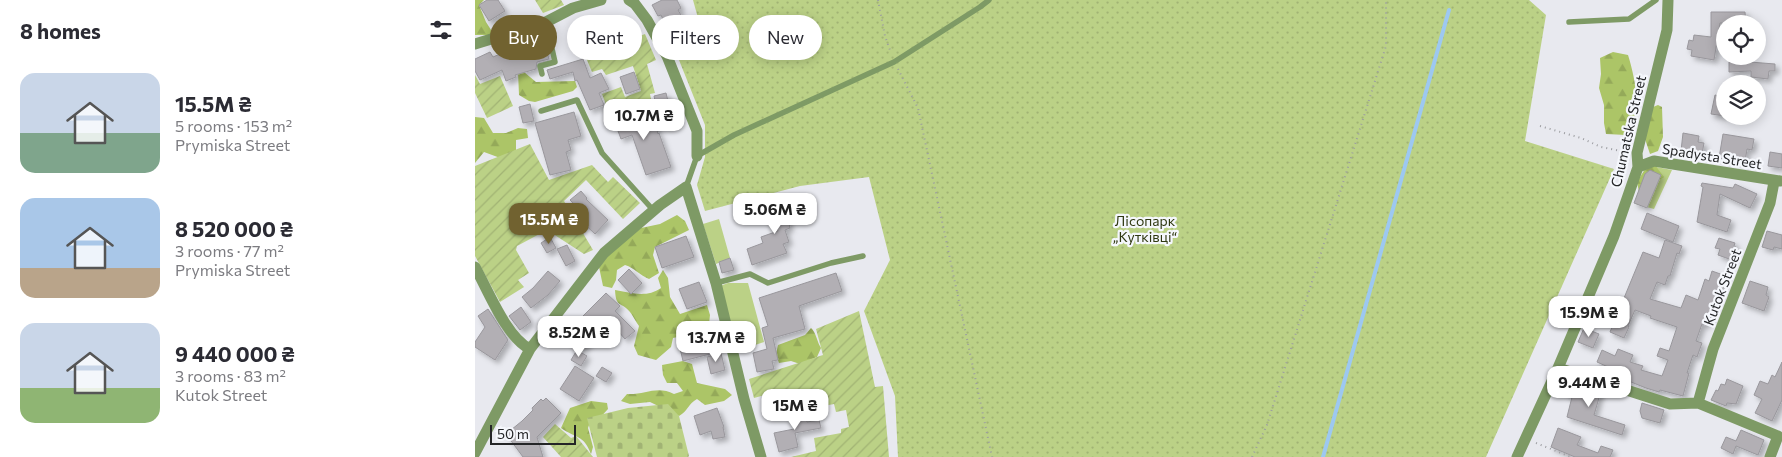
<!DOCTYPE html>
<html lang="en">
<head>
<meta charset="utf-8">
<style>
	:root { --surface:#fff; --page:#f7f7f7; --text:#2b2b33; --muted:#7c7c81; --accent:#716230 }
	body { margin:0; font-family:Commissioner,sans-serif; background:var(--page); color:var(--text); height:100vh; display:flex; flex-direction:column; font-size:19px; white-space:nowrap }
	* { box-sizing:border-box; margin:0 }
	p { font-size:16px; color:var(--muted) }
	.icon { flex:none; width:28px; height:28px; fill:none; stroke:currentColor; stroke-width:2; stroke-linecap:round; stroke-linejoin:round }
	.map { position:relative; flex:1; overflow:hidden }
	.side { display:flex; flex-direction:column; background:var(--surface); width:475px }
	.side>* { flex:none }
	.hud { position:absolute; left:15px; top:15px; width:475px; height:45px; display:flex; gap:10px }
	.buttons { position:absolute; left:1241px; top:15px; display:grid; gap:10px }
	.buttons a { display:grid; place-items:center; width:50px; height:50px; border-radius:50%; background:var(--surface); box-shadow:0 2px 12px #0003; font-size:25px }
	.scale { position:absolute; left:15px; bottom:12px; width:86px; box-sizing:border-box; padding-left:5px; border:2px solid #242527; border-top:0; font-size:14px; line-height:18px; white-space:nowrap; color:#242527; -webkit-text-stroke:4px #f5f7fc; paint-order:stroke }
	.price { position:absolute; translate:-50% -42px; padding:0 11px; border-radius:10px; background:#fff; color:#222; font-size:16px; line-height:32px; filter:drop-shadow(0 1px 2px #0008) }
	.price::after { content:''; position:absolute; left:50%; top:30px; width:15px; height:11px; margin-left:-8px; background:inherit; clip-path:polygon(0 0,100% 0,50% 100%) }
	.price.active { background:var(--accent); color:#fff }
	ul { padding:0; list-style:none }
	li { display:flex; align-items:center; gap:15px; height:125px; padding:0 20px }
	li span { display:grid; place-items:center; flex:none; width:140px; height:100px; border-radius:15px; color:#555 }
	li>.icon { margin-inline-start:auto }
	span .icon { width:60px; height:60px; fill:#fffc; stroke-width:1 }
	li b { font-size:21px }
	h2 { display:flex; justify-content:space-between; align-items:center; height:60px; padding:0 20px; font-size:21px }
	.pill { padding:0 18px; border-radius:22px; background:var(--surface); box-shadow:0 2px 12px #0003; font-size:18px; line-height:45px }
	.pill.active { background:var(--accent); color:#fff }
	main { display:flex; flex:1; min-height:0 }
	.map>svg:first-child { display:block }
</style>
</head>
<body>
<main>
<section class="side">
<h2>8 homes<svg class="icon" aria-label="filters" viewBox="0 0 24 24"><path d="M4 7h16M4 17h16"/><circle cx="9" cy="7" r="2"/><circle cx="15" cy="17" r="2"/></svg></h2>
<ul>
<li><span style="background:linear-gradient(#c9d6e8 60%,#7fa58c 0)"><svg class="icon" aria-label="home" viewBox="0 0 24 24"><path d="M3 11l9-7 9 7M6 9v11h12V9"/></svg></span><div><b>15.5M ₴</b><p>5 rooms · 153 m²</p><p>Prymiska Street</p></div></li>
<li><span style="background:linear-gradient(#a9c7e8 70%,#b9a48a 0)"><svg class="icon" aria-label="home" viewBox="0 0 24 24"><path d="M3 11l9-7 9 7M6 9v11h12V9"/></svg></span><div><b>8 520 000 ₴</b><p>3 rooms · 77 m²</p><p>Prymiska Street</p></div></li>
<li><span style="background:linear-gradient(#c9d6e8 65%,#8fb573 0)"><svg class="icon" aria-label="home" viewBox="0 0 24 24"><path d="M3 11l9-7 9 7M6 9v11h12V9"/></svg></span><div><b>9 440 000 ₴</b><p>3 rooms · 83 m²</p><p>Kutok Street</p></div></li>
</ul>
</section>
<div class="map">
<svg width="1307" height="457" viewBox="0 0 1307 457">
	<defs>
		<pattern id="forest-firs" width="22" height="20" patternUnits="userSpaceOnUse" patternTransform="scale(1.25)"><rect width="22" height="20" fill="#acc567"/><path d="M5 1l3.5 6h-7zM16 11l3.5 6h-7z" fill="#94a959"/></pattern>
		<pattern id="cemetery-stones" width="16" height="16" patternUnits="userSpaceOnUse" patternTransform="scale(1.25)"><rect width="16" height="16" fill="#bbd186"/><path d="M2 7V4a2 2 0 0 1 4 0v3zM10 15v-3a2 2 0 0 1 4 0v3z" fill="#a1b374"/></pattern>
		<pattern id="park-dots" width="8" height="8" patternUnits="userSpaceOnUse" patternTransform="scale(1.25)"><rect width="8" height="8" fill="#bbd186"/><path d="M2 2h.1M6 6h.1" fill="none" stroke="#a1b374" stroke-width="1.8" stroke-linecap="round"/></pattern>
		<pattern id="garden-furrows" width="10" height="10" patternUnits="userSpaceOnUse" patternTransform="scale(1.25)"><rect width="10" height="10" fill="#bbd186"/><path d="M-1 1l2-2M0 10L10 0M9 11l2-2" fill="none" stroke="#a1b374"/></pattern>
		<filter id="shadow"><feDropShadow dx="3.5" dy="3.5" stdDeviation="2.5" flood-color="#0004"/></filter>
	</defs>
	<rect width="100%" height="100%" fill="#e8e9ef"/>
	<!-- grass -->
	<path fill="#bbd186" d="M1176,166L1197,170L1179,209L1161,204Z
		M244,219L255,258L241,264L228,224Z
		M253,283H273L289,342L262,351L245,286Z"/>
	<!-- forest -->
	<path fill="url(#forest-firs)" d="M0,0H9L4,5L11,22L18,33L14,35H0Z
		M1138,52L1153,55C1158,71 1165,100 1160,117C1159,123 1154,130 1151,135L1131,134L1129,123V105L1124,88L1126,74L1125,58Z
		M43,72H49L61,82L100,81L102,87L98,91L60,102L54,101L44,95Z
		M1183,105L1187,107L1188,137L1183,151L1175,154L1169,136L1178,107Z
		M0,117L9,118L18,133H31L43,128L52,129L53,138L41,140V152L28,159L9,152L0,163Z
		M1180,165L1189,177L1164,192L1162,182L1170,169Z
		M202,215L210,221L214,230L180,247L178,255L184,273L174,279C164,275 160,268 150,265L142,270L141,280L137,288L128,286L124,267L136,252L166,228L185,224Z
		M188,270L193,278L195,297L205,314L232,305L235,315L234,324L217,334L198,338L196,347L181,360L163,355L159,346L164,326C161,322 158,316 155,312C146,301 141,309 140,290C156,293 172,298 186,288L183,278Z
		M336,328C341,332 342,342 346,348L342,357L325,364L316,361L304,363L301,354L303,345L330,335Z
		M208,361L217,364L222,383L250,389L257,395L249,401L230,405L222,399C213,404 213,411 204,416L175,402L155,404L146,401L152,394C170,395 182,385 199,394L208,391L202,383H192L188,375L187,365Z
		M116,401L132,403L133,409L121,422L116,419L113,428L118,447L116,454C108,434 102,439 86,428L95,408Z"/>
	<!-- cemetery -->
	<path fill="url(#cemetery-stones)" d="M193,404L204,416L214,456L213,457H122L112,418L153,408Z"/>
	<!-- park -->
	<path fill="url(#park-dots)" d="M218,0H1054L1071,15L1050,141L1139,169L1011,457H423L420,396L389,311L415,260L394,177L325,186L230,211L222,185L230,157V125L200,50L228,36Z"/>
	<!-- garden -->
	<path fill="url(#garden-furrows)" d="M60,0H86L89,5L68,13Z
		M110,32L118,53L170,34L181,60L172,64L180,93L175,94L177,104L155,110L153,105L133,110L127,94L146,87L150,97L166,91L158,66L131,75L127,69L117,72L101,34Z
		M0,75L5,84L25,76L38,106L12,118L0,93Z
		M55,144L74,180L117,165L133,182L138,177L165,203L148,219L111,180L89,201L118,250L109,254L72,230L42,246L41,250L54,273L43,280L49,287L25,302L0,256V166Z
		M384,311L400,387L408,386L414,457H316L341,451L339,438L366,433V429L374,427L371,410L361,412L359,404L333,409L330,397L315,401L311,389L279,398L274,379L348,355L341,329Z
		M80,424L96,438L101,436L118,457H86L68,437Z"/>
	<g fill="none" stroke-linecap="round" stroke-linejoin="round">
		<!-- stream -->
		<path stroke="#9dc8f1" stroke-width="4" d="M848,457L974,10"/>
	</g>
	<!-- building -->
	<path fill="#b2afb4" stroke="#99979c" filter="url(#shadow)" d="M12,0H23L30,11L14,21L4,5Z
		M187,0H202L206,8L203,10L209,20L205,22L208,28L198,33L194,27L192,28L186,15L183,16L177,5Z
		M1236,12H1270L1271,23H1245L1239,60L1216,56L1217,50L1212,49L1214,40L1218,41L1219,35L1236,37Z
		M150,17L157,34L119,47L113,32Z
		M47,37L48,43L68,38L74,59L62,62L61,69L40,75L41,77L31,81L27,70L5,80L0,71V59L15,52L18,57L34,50L31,42Z
		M108,59L115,78L126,73L134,89L124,93L129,105L115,110L102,80L100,81L98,72L75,79L72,70Z
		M1254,62H1275L1300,64V71H1294L1293,79L1276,77V71L1254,72Z
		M159,72L165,89L151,94L145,77Z
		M191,93L193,101L181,105L179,96Z
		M1240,95L1250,97V116L1236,114Z
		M55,104L59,121L48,123L44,107Z
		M145,109L149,120L154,118L155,120L178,114L183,134L184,133L196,167L171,175L157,135L146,139L136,112Z
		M99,112L106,136L93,140L96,150L91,152L96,170L75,175L60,123Z
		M1208,133L1224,136L1223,142L1229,143L1227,154L1206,151Z
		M1248,134L1279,139L1277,150L1272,149L1270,162L1244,158Z
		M1295,152L1307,154V168L1293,166Z
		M1175,170L1186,175L1172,208L1159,203L1170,174Z
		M1227,183L1258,188L1260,184L1282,194L1275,208L1245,194L1242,215L1256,220L1252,232L1222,222L1228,187L1226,186Z
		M106,191L112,198L111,199L133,220L120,234L106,221L110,216L95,200Z
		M320,201L325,213L313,219L315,228L310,230L314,242L308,244L312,253L277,265L272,249L288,243L286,237L303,231L296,213L311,202Z
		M1172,213L1204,226L1198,242L1166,229Z
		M1292,231L1307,235V249L1299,247L1298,250L1287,247Z
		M211,236L219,257L187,268L180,247Z
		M75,237L81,248L72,253L66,243Z
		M1244,238L1260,243L1259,246L1261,247L1257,260L1243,255L1245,249L1240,248Z
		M1190,240L1207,246L1204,254L1202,253L1195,276H1193L1190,285L1182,282L1175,299L1206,308L1211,295L1223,300L1230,279L1234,281L1237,271L1251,276L1234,321L1232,320L1231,325L1227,324L1221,341L1227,343L1222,357L1218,355L1212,373H1214L1208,396L1185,390L1184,392L1171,388L1151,380L1153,376L1122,362L1127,350L1140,356L1143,349L1158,355L1155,362L1168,366L1166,370L1187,376L1193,360L1182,356L1185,348L1194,351L1202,327L1175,318L1176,316L1160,310L1153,326L1154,327L1149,338L1135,332L1168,252L1184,258Z
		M92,245L100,261L91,266L82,249Z
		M255,258L259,270L247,273L244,262Z
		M154,269L167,283L156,294L143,280Z
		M73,271L85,281L73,295L56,308L47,297L58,288Z
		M361,273L367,291L324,306L330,329L298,338L303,360L297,361L299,369L282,372L278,353L292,349L287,328L293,326L284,298Z
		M1275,281L1293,287L1291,295L1294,297L1289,311L1267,303Z
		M224,282L232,302L212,309L204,289Z
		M131,293L145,306L140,311L160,331L150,339L135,322L134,324L130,321L129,323L128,322L108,350L92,338L105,319Z
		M46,307L56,322L45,330L34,316Z
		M13,309L33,340L20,360L0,347V342L10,327L3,316Z
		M1109,328L1124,334L1118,348L1103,342Z
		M212,338L216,347L232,340L235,354L208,361L203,340Z
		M102,350L112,356L106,366L96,360Z
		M246,353L250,370L236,374L232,357Z
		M1307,362V400L1297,421L1280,413L1287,399L1279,395L1285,381L1293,384L1297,375L1300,377Z
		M100,366L119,378L104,401L85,389Z
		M127,367L137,373L131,382L121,376Z
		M1252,379L1268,386L1261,404L1252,403L1251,406L1236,400L1241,390L1243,391L1246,384L1250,385Z
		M1095,381L1126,391L1119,415L1150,425L1147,435L1092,417L1097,397L1091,395Z
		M300,394L304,410L294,412L290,397Z
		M71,398L86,413L62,437L68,457H48L31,434L47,421L58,410L57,408L66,399L68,401Z
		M1167,403L1189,410L1185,423L1167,418L1165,411Z
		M242,408L249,427H248L250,437L238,439L236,431L225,435L219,416Z
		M329,411L332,422L344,420L346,428L320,433L323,447L304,452L299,433L319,429L315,414Z
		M1083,428L1106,437L1102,445L1123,453L1126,446L1138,450L1135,457H1100L1076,447Z
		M1266,430L1289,440L1283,455L1261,446L1258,454L1246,448L1251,437L1261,441Z"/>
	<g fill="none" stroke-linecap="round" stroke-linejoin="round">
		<!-- path -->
		<path stroke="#9c9da1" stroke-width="2" stroke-dasharray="1 4" stroke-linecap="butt" d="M403,0L410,36L416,53
			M423,69L443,108L517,457
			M1065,126L1106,138L1126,147L1151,152
			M1061,443L1096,457
			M777,457L792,425L911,46V0"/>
		<!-- lane -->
		<path stroke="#7e9a65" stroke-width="5.5" d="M1094,22L1154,19L1181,0
			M67,74L65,66L80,62L71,22
			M66,111L102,100L127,153L179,211
			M211,187L222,156L259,135L419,62L505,7L514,0
			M241,283L275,274L293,283L356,263L388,256"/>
		<!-- street -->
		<path stroke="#7e9a65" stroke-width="11" d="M154,0L160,4L172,20L192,56L222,131V156
			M0,44L71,22L98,8L126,0
			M1163,167L1179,161L1305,181
			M0,267C13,290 31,337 55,349
			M1083,368L1195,404L1223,403L1238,349L1295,203L1299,182
			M1223,403L1303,436L1295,457
			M0,453L55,349L129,253L185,205L211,187L241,283L269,399L286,457
			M1042,457L1083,368L1139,236L1163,167L1162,153L1192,30L1193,0"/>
	</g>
	<g text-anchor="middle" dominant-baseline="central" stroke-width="4.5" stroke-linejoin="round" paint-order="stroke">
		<!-- street labels -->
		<g font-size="14" fill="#242527" stroke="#f5f7fc">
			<text transform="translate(1153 131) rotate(-77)">Chumatska Street</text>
			<text transform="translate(1237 156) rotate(9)">Spadysta Street</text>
			<text transform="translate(1247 287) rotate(-69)">Kutok Street</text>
		</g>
		<!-- park labels -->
		<g font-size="14" fill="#303912" stroke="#f5f7fc">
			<text x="670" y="220">Лісопарк<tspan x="670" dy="16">„Кутківці“</tspan></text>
		</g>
	</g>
</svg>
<div class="buttons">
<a><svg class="icon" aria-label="locate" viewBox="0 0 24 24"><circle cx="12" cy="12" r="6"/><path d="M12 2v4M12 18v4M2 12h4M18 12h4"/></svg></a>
<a><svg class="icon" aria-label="layers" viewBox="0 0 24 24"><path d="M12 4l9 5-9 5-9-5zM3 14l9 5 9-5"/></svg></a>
</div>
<div class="scale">50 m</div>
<b class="price" style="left:169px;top:141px">10.7M ₴</b>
<b class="price" style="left:300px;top:235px">5.06M ₴</b>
<b class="price active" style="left:74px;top:245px">15.5M ₴</b>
<b class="price" style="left:1114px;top:338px">15.9M ₴</b>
<b class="price" style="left:104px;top:358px">8.52M ₴</b>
<b class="price" style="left:241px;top:363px">13.7M ₴</b>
<b class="price" style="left:1114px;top:408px">9.44M ₴</b>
<b class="price" style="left:320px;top:431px">15M ₴</b>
<div class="hud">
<a class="pill active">Buy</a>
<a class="pill">Rent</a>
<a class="pill">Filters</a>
<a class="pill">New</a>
</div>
</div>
</main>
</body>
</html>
